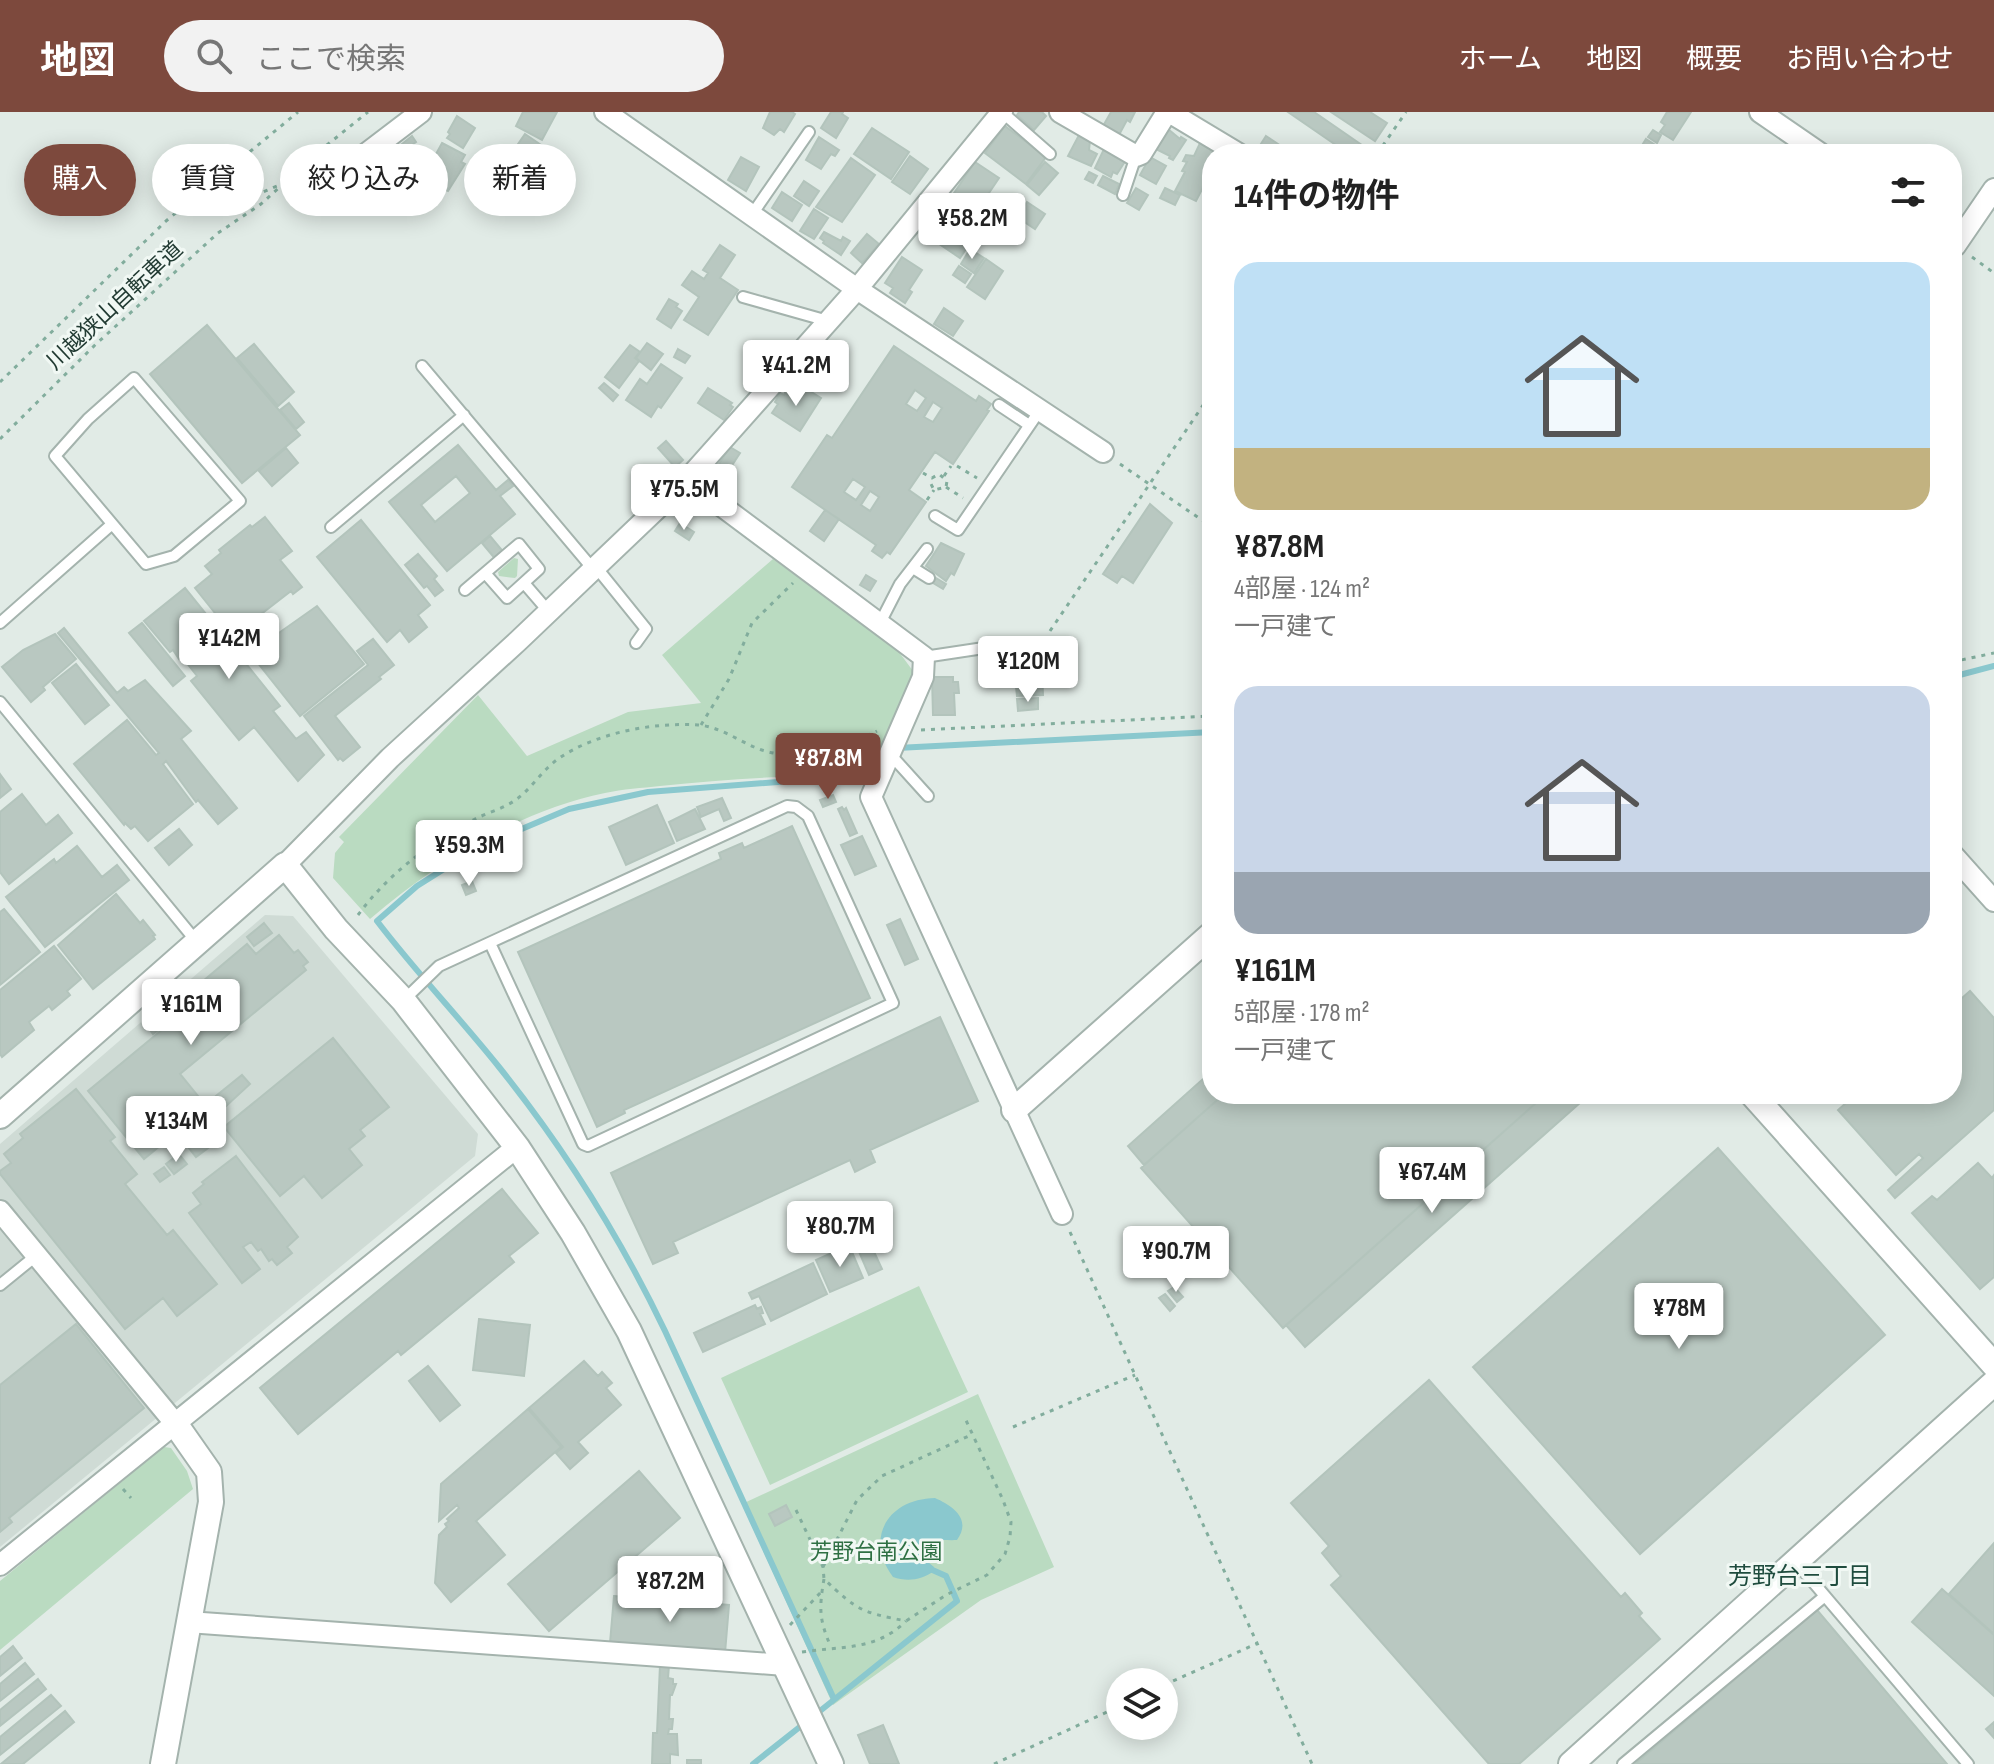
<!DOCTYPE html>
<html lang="ja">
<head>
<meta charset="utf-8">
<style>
	:root { --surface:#fff; --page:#f2f2f2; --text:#222; --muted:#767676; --accent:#7d493d }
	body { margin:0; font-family:"Sofia Sans Condensed","Noto Sans JP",sans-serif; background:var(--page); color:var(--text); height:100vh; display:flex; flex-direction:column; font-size:30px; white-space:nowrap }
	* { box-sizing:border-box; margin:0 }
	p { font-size:26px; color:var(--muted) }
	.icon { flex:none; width:44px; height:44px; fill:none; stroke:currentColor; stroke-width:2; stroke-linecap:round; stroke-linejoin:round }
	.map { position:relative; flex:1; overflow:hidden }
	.panel { position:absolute; left:1202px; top:32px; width:760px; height:960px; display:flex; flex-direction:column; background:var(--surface); border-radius:32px; box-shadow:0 4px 20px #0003 }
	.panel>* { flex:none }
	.guide { position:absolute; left:24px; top:32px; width:760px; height:72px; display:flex; gap:16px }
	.controls { position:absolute; left:1106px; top:1556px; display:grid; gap:16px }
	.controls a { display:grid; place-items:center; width:72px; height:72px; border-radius:50%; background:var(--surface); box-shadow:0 4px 20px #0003; font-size:40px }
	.price { position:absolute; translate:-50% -68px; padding:0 18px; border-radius:8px; background:#fff; color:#222; font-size:26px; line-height:52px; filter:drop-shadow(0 2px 4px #0008) }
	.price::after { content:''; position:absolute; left:50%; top:48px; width:24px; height:18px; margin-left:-12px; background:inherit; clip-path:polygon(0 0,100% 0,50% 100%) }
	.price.selected { background:var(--accent); color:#fff }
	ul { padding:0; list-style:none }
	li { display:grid; align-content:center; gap:16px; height:424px; padding:0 32px }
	li span { display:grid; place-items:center; height:248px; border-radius:24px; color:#555 }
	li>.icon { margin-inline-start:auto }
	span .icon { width:144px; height:144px; fill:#fffc; stroke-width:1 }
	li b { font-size:34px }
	h2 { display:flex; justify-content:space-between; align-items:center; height:96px; padding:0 32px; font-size:34px }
	.pill { padding:0 28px; border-radius:36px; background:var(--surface); box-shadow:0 4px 20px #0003; font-size:28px; line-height:72px }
	.pill.selected { background:var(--accent); color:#fff }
	header { display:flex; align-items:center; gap:48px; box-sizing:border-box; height:112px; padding:0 40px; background:var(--accent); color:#fff }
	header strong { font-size:38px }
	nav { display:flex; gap:44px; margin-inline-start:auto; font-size:28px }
	.search { width:560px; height:72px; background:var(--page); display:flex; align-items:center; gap:20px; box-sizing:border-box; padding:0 28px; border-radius:44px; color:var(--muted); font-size:30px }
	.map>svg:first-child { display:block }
</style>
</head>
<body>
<header>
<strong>地図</strong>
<div class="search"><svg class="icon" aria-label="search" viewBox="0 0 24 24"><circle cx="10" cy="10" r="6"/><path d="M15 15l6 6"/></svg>ここで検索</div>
<nav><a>ホーム</a><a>地図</a><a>概要</a><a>お問い合わせ</a></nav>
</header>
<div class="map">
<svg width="1994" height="1652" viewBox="0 0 1994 1652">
	<rect width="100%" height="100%" fill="#e1ebe6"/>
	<!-- built -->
	<path fill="#cfdbd5" d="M265,803L293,804L478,1022L475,1044L0,1435V1032Z"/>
	<!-- green -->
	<path fill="#badbc1" d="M514,446L518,447L517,464L515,466L499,464L498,460Z
		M773,447L896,536L913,559L874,660C802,664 731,666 660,674C642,676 623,677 605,681C518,699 437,750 370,807L333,766L335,741L344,730L339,725L478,583L527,644L628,600L701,591L662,543Z
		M919,1174L968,1280L770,1373L721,1266Z
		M978,1282L1054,1455L981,1488L833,1593L742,1392Z
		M164,1335L171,1336L187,1359L193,1377L0,1538V1469Z"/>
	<!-- water -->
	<path fill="#8ac8ce" d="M935,1386C953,1394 972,1407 957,1428C939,1429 925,1423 923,1446L934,1455V1459C922,1468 907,1470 893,1465C864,1426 888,1387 935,1386Z"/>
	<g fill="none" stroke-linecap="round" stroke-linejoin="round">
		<!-- stream -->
		<path stroke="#8ac8ce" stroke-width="6" d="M1952,565L1994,554
			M897,636L1212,620
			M834,1587L665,1219C620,1125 564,1036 499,955C459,905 415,859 377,809L417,774L479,735L569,697L648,680L868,663L878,638L886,637
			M815,1603L957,1489L946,1464L928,1456
			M753,1652L806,1610"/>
	</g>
	<!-- building -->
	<path fill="#b9c8c1" stroke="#b3c4bc" stroke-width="2" fill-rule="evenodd" d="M523,0H557L542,28L516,14Z
		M770,0H792L795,2L784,20L780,17L774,23L763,16Z
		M831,0H843L842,2L848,6L836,26L821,16Z
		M1019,0H1042L1046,4L1034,18L1017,3Z
		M1111,0H1135L1130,10L1127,8L1119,23L1103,14Z
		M1288,0H1314L1369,38L1366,42H1349Z
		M1331,0H1370L1387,11L1375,29Z
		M1667,0H1691L1673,28L1660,20L1665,13L1661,10Z
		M457,4L475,16L463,36L447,26L450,22L448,20Z
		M1005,14L1046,45L1026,72L985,41Z
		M872,16L909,40L891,67L854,42Z
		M1168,17L1180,27L1181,25L1186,28L1173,48L1169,46L1170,44L1156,37Z
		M1653,18L1661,23L1657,31L1648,25Z
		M525,22L547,37L527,66L505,51Z
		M1079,23L1090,29L1089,38L1097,42L1091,54L1068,44Z
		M412,24L416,30L394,46L391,41Z
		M1266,24L1293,42H1268L1259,35Z
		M819,25L839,38L835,44L831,42L821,57L806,48Z
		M1646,27L1660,36L1655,42L1638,40Z
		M442,31L465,43L461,50L465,52L448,79L427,69L428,66L424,64Z
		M1200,31L1220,41L1212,42V58L1196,89L1175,79L1185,60L1182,59L1187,50L1183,49L1186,43L1194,44Z
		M1104,37L1126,48L1117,62L1113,60L1111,65L1095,56Z
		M410,40L418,46L411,57L402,51Z
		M383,41L393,50L390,53L393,56L385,66L388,68L370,89L356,76Z
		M910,44L928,57L910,82L892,70Z
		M741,45L759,55L746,79L728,68Z
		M1150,45L1166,54L1156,72L1140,63Z
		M851,46L875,63L842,110L816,95Z
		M975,50L999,66L966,115L962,112L964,110L944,96Z
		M1045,50L1058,61L1039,83L1027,73Z
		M1089,60L1097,64L1093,71L1085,67Z
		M1103,64L1119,72L1115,82L1098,73Z
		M804,69L819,79L809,94L794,84Z
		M1136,76L1148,83L1139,98L1127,91Z
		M1165,76L1180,83L1175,93L1160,86Z
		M782,80L802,93L792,109L772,96Z
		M990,83L1008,95L987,126L969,115Z
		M1027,90L1045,102L1035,117L1017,105Z
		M814,97L828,106L814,127L800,119Z
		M930,104L970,131L960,146L920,119Z
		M824,120L841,129L843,125L850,129L841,143L823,131L824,129L820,126Z
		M867,122L879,132L862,151L851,141Z
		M720,133L735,143L720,166L738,178L708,223L684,208L699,185L682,173L692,159L704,167L708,161L703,158Z
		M970,137L984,146L974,161L961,152Z
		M902,145L922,158L909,178L912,180L905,191L890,181L893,176L885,171Z
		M986,147L1003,159L985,187L967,175Z
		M959,154L971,162L965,171L953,163Z
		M669,187L678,192L676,195L682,199L671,216L657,207Z
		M944,196L963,209L953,224L934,212Z
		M207,213L300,323L242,371L150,262Z
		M647,231L663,242L651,258L636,246Z
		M254,232L294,280L278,294L237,246Z
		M630,233L640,240L635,246L639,249L619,276L605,265Z
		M894,234L976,289L979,284L991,292L987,298L989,299L953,352L935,340L909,378L926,390L890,442L887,440L882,446L872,439L876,433L792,375L827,323L832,326ZM915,278L926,286L917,299L906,292ZM933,290L942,296L933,310L924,305ZM853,367L865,375L856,388L844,380ZM870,379L879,385L870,399L861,393Z
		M678,237L690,244L685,251L674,245Z
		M661,252L682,266L661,296L658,294L651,305L626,288L640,267L647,272Z
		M604,271L618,283L613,289L599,276Z
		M708,276L732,291L730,293L733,295L724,308L698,291Z
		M805,276L821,286L800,319L772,301L778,292L775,290L780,281L784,283L785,281L797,289Z
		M289,291L304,310L296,317L280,298Z
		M666,329L683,348L675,355L658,336Z
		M458,333L496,378L508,368L513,374L500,384L515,402L447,459L389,390ZM456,364L470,381L435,410L421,393Z
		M730,335L740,341L729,358L719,352Z
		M286,336L298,351L272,374L259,359Z
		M1150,392L1172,411L1133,471L1122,464L1117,471L1103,462Z
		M825,398L839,407L824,429L810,419Z
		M265,405L292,439L280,448L302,475L293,482L291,479L260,503L276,523L317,494L364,552L300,604L242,531L257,519L252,513L235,526L195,476L212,462L205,454L221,441L219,438L250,413L252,415Z
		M361,408L430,493L418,503L427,515L409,530L400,518L387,530L317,445Z
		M680,411L694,420L689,428L675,419Z
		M490,424L505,442L497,449L482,431Z
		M941,431L964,442L954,463L951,461L946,469L926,454Z
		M418,442L437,464L434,467L443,478L435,484L427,474L424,476L405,453Z
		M866,463L876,469L870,479L860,473Z
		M936,466L946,472L943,477L933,471Z
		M185,476L280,594L273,599L296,627L306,620L324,643L298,669L254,615L239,628L191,569L197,564L182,545L179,547L173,538L170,540L144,509Z
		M142,511L185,564L173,574L129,521Z
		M64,516L117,581L124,575L128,579L145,568L191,619L181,627L237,696L218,712L198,688L196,690L166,649L163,652L193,692L148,729L135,714L131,717L125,711L124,713L74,652L127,608L156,643L159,641L58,521Z
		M55,522L76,547L43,575L45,578L31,590L2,555L23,538Z
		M373,527L394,553L379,565L381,567L335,604L360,635L343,649L340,646L338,648L304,604L368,553L357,539Z
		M1038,547L1039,558L1042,557L1043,583L1017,584L1016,575L1020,574L1019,558H1015L1014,549Z
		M76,552L109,593L85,612L52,571Z
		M932,565H953V570H958L959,581H954L955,603H933Z
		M1038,586V597L1018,599L1017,587Z
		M0,662L11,677L0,686Z
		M22,682L46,713L58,703L72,721L9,772L0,760V700Z
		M833,683L836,690L823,695L820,688Z
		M722,686L731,706L724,709L719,697L701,705L697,695Z
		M657,693L674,731L626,753L609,715Z
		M842,695L844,698L846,696L857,721L850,724L838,697Z
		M695,697L705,717L677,729L669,710Z
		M792,714L870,886L624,998L625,1001L597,1015L518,840L721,747L719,741L742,731L744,736Z
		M179,717L192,733L169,753L155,736Z
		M862,724L876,754L855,763L841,733Z
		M77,734L102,765L117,753L129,768L45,835L6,785L54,747L56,751Z
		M472,769L476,779L466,783L462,773Z
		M116,782L140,811L143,808L155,823L153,824L155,827L93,877L58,833Z
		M4,797L40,840L0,873V800Z
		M900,807L918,847L905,853L887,813Z
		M264,811L272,821L254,834L247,825Z
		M279,823L294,841L298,838L308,850L303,854L306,858L180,962L207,995L144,1047L88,979L209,879L202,870L247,832L256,842Z
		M54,834L81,867L67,879L70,883L52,898L49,894L29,910L34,918L2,945L0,942V878Z
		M200,873L204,878L195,886L191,881Z
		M1970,879L1994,906V998L1895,1086L1888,1078L1923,1046L1919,1042L1896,1063L1838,998L1856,982H1952V895Z
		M190,882L194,888L177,901L173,896Z
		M171,895L177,903L153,922L147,914Z
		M940,905L978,989L870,1038L875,1050L855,1060L850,1048L673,1130L678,1141L653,1152L611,1061Z
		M333,926L389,995L360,1018L365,1024L349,1037L362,1053L322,1086L304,1064L280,1084L224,1015Z
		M1212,959V982H1224L1144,1053L1128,1034Z
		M242,963L250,972L225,995L216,984Z
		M76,977L115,1025L110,1029L137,1062L125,1072L167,1123L173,1118L217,1172L177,1204L163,1186L125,1217L0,1062V1059L11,1051L4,1042L23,1026L20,1022Z
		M1224,982H1546L1283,1216L1141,1056Z
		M1546,982H1590L1305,1235L1286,1213Z
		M207,1020L216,1030L196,1045L188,1035Z
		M1718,1036L1885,1223L1640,1442L1473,1255Z
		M179,1042L187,1052L174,1062L166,1052Z
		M236,1044L298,1125L287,1135L292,1141L277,1153L272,1147L269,1149L261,1137L258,1139L251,1130L243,1135L260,1157L242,1171L189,1101L201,1092L193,1081L204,1072L202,1070Z
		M1978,1051L1992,1066L1994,1063V1165L1980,1177L1912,1101L1932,1084L1937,1088Z
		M164,1055L170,1063L160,1070L154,1062Z
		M502,1077L538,1121L509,1144L514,1150L401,1243L398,1239L298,1322L260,1276Z
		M869,1129L882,1157L869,1163L857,1135Z
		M849,1133L863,1166L830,1180L816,1148Z
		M813,1151L827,1182L771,1209L759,1184L752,1187L749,1181Z
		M1174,1175L1183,1185L1177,1190L1168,1179Z
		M1165,1182L1175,1194L1170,1199L1159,1186Z
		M755,1193L757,1197L761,1195L763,1201L760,1202L765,1212L703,1240L694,1221Z
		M479,1207L530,1213L524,1264L473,1258Z
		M76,1212L144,1296L9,1406L12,1410L0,1420V1273Z
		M584,1249L598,1264L602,1260L612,1271L606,1276L621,1293L578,1330L588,1341L570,1357L556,1341L563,1335L529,1296Z
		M428,1254L460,1293L440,1309L409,1269Z
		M1429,1268L1621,1485L1625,1481L1642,1501L1639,1504L1660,1527L1519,1652H1489L1331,1473L1341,1464L1322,1441L1329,1434L1291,1391Z
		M528,1297L561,1335L476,1409L505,1443L451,1490L435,1471L439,1423L447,1415L445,1412L449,1409L447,1407L459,1396L457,1393L439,1409L441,1372Z
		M639,1359L680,1406L549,1519L508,1472Z
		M786,1393L792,1405L775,1414L769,1402Z
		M1994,1431V1522L1949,1482Z
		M1942,1477L1994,1523V1584L1912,1510Z
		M614,1484L729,1493L725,1541L610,1531Z
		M1817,1498L1947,1652H1635Z
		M13,1534L22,1546L0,1564V1545Z
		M25,1551L34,1562L0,1589V1572Z
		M660,1553H669L668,1566L673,1567V1572H676L672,1583H670L669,1607H673L672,1617H669L668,1622H677L678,1643L670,1642V1652H652L653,1621H657Z
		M38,1567L46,1577L0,1614V1598Z
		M51,1583L61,1594L0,1643V1625Z
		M65,1599L74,1610L23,1652H1Z
		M1994,1610V1626L1986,1617Z
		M883,1613L899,1652H870L858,1623Z
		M687,1648H701V1652H687Z"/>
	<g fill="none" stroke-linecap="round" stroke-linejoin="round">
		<!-- service casing -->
		<g stroke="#a4b3ad" stroke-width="14">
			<path id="service" d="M1002,0L1050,42
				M1123,83L1136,44
				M753,101L809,20
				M743,185L828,209
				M422,254L593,457
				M134,266L240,389L174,444L146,452L55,344L88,307Z
				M999,293L1029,313
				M935,404L958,418L1040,298
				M331,415L464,303
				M596,455L646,517L636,531
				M913,456L929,466
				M524,471L549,500
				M465,478L519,432L539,457L507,486L485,461
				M0,511L111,413
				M880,511L900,472L927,437
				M924,545L997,534L1044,531
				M0,590L196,829
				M890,642L928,684
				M405,887L439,854L787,694L796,695L808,704L893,891L588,1034L583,1032L490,831
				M0,1173L37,1143
				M1796,1450L1968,1652
				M1623,1652L1825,1484"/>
		</g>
		<!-- minor casing -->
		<g stroke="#a4b3ad" stroke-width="24">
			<path id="minor" d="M605,0L857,177L1103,340
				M1060,0L1136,44L1141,42L1167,0
				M1169,0L1239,42
				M1760,0L1821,42
				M326,85L329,70L421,0
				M1952,132L1955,134L1994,77
				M687,368L924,545L923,565L871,685L1062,1102
				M1952,742L1994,789
				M285,753L390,646L518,529L687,368L857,177L1002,0
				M0,1099L174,1310
				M0,1453L517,1035
				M188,1510L785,1553"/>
		</g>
		<!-- tertiary casing -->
		<g stroke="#a4b3ad" stroke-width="28">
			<path id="tertiary" d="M1752,982L1994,1253
				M1014,998L1212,822
				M0,1004L285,753L336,817L403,888L517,1035L573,1121L629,1219L831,1652
				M163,1652L211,1390L209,1360L174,1310
				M1571,1652L1994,1271"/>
		</g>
		<!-- path -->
		<path stroke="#82ad9d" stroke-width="3" stroke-dasharray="4 6" stroke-linecap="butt" d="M321,40L341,34
			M1377,42L1406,0
			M191,87L203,96L217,99L282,72
			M1972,145L1994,161
			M0,270L166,109L298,0
			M0,327L95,233L218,121L261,92L317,41L368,0
			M1120,352L1212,415
			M957,354L977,366
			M923,361L932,366L939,362L947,369L946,375L934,378L931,372L932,366
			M944,364L951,354
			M946,375L963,386
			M927,388L934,378
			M1050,519L1212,280
			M1952,550L1994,541
			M701,613L729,567L752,511L793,471
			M921,618L1212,604
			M358,803C388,762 430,731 475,707C487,701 502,697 514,689C531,678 541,659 558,647C595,621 653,610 698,613C717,614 736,627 754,635C794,653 840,636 877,619
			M1070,1120L1312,1652
			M1013,1315L1135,1263
			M123,1377L131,1386
			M796,1398L823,1455L824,1467C858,1499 861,1500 906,1509L946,1483L987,1463L1005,1442L1010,1425L1011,1410L1003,1388L964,1304
			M823,1455L857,1388L882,1364L973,1322
			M824,1467C819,1496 819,1508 831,1535
			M790,1513L822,1479
			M802,1540C841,1534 876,1539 906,1509
			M1164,1573L1256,1532
			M994,1652L1120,1594"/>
		<!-- service -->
		<use href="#service" stroke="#fff" stroke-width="10"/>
		<!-- minor -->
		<use href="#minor" stroke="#fff" stroke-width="20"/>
		<!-- tertiary -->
		<use href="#tertiary" stroke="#fff" stroke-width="24"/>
	</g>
	<g text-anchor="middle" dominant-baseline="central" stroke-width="6" stroke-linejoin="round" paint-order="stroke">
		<!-- street labels -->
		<g font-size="22" fill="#223b33" stroke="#f1f8f4">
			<text transform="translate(115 194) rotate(-43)">川越狭山自転車道</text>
		</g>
		<!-- park labels -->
		<g font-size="22" fill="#2e7043" stroke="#f1f8f4">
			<text x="876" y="1440">芳野台南公園</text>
		</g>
		<!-- neighbourhood labels -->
		<g font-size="24" fill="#1f4c3e" stroke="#f1f8f4">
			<text x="1800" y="1464">芳野台三丁目</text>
		</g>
	</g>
</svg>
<div class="controls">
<a><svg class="icon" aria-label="layers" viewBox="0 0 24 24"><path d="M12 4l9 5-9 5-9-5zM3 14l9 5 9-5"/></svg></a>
</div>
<b class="price" style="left:972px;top:149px">¥58.2M</b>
<b class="price" style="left:796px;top:296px">¥41.2M</b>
<b class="price" style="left:684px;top:420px">¥75.5M</b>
<b class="price" style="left:229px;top:569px">¥142M</b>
<b class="price" style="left:1028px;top:592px">¥120M</b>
<b class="price selected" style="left:828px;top:689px">¥87.8M</b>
<b class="price" style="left:469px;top:776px">¥59.3M</b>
<b class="price" style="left:191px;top:935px">¥161M</b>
<b class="price" style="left:176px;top:1052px">¥134M</b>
<b class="price" style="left:1432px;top:1103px">¥67.4M</b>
<b class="price" style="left:840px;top:1157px">¥80.7M</b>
<b class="price" style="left:1176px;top:1182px">¥90.7M</b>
<b class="price" style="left:1679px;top:1239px">¥78M</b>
<b class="price" style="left:670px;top:1512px">¥87.2M</b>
<div class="guide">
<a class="pill selected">購入</a>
<a class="pill">賃貸</a>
<a class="pill">絞り込み</a>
<a class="pill">新着</a>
</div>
<section class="panel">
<h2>14件の物件<svg class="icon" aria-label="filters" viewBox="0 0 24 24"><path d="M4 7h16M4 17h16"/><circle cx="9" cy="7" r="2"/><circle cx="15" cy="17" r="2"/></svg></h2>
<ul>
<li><span style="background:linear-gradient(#bfe0f5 75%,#c2b280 0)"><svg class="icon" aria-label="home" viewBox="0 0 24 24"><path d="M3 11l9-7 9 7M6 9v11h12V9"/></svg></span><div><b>¥87.8M</b><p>4部屋 · 124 m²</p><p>一戸建て</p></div></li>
<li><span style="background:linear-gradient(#c9d6e8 75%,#9aa5b1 0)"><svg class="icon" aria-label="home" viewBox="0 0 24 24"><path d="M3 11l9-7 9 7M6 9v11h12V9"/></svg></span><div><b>¥161M</b><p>5部屋 · 178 m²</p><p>一戸建て</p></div></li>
</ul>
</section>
</div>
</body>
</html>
